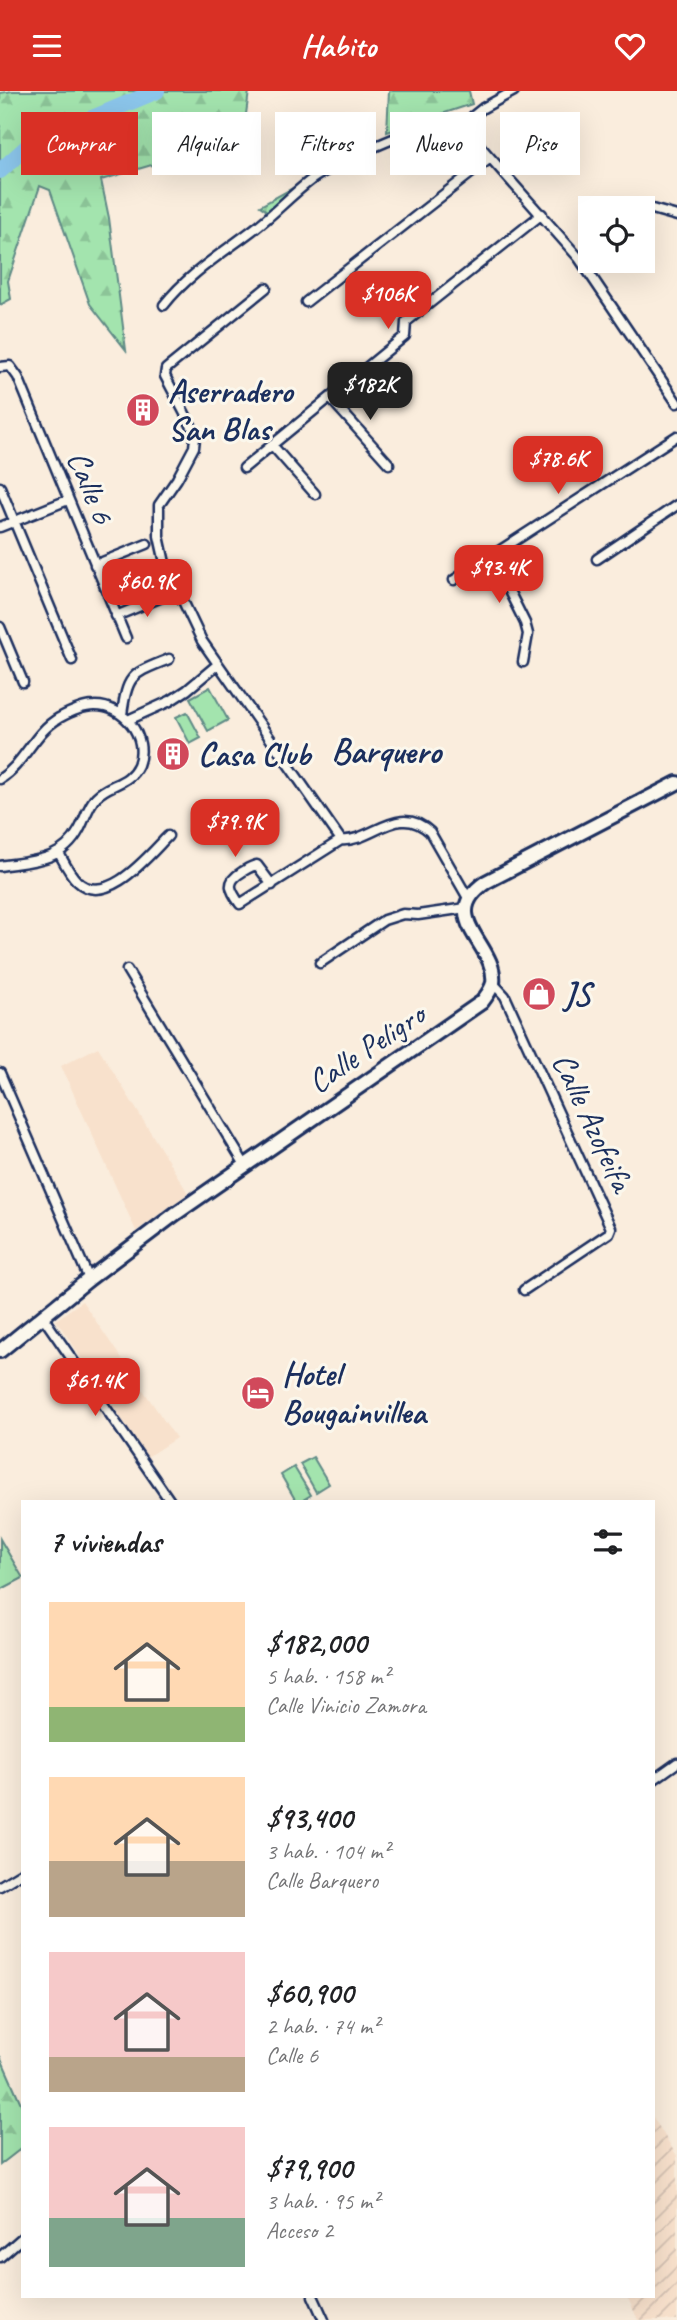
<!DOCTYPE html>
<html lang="es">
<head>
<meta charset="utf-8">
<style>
	:root { --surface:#fff; --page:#f6f6f6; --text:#202124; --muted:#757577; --accent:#d93025 }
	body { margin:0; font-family:Caveat,sans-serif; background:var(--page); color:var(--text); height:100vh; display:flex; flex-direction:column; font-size:26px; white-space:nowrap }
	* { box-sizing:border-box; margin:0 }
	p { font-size:23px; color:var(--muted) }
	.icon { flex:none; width:38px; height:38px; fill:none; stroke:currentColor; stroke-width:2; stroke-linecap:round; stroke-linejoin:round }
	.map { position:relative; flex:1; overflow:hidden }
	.details { position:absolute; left:21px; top:1409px; width:634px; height:798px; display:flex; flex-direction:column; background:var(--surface); border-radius:0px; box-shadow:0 7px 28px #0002 }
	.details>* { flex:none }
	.banner { position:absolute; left:21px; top:21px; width:635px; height:63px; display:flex; gap:14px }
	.tools { position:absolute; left:578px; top:105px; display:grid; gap:14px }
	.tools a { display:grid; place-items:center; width:77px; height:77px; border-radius:0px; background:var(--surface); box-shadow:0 7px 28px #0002; font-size:35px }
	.price { position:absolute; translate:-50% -60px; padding:0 16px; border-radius:14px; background:var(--accent); color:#fff; font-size:23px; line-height:46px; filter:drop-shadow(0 2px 4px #0008) }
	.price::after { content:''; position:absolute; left:50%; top:42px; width:21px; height:16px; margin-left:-10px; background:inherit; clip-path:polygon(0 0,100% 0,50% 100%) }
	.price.active { background:#222; color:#fff }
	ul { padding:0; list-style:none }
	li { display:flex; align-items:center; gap:21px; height:175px; padding:0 28px }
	li span { display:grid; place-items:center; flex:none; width:196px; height:140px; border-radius:0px; color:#555 }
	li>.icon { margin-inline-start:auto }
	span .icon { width:84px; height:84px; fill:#fffc; stroke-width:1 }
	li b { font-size:30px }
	h2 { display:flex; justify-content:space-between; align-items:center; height:84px; padding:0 28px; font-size:30px }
	.tag { padding:0 24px; border-radius:0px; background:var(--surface); box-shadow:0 7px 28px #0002; font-size:24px; line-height:63px }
	.tag.active { background:var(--accent); color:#fff }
	header { display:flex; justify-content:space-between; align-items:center; height:91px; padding:0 28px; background:var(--accent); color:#fff; font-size:32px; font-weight:600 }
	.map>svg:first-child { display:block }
</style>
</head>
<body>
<header><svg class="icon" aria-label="menu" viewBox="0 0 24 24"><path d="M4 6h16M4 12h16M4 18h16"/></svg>Habito<svg class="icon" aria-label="heart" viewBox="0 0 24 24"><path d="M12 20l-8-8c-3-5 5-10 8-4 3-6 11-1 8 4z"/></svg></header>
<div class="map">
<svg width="677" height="2229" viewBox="0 0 677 2229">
	<defs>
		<pattern id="industrial-furrows" width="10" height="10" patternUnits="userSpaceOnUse" patternTransform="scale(1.75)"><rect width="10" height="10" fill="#f8e1cc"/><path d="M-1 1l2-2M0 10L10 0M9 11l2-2" fill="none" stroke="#d4c1b2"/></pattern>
		<pattern id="forest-firs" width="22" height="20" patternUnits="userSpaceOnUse" patternTransform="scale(1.75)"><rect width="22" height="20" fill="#a3e4ae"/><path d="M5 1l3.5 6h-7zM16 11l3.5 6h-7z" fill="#8cc498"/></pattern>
		<pattern id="park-tufts" width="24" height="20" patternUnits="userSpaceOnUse" patternTransform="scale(1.75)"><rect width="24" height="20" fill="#a3e4ae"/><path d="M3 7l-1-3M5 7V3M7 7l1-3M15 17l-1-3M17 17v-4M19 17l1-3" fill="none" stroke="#8cc498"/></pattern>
	</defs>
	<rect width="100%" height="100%" fill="#faeddd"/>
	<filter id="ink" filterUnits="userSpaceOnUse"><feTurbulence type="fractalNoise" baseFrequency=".0143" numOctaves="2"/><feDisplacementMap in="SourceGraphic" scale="14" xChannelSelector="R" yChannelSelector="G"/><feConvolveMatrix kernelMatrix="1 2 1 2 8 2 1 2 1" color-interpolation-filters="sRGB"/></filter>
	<g filter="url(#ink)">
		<!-- built -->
		<path fill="#f8e1cc" d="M98,956L188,1102L136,1140L61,975Z
			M82,1210L176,1347L147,1366L56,1229Z"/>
		<!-- industrial -->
		<path fill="url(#industrial-furrows)" d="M653,2026L677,2065V2229H638L627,2205H653Z"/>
		<!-- grass -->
		<path fill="#a3e4ae" stroke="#5f8a86" stroke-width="2" d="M210,596L228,629L208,640L190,607Z
			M187,621L201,647L190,653L176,626Z
			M313,1366L329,1393L316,1401L300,1373Z
			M294,1376L311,1404L301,1410H296L281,1384Z
			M0,1448L23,1487L0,1499Z"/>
		<!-- forest -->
		<path fill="url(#forest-firs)" stroke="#5f8a86" stroke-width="2" d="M13,0H249L243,47L101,89L109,127L126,259L90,213L50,99L40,95L8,190L11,208L0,214V2Z
			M389,0H469L472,13L387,41Z
			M0,1965L23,2017V2056L0,2074Z"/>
		<!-- park -->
		<path fill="url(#park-tufts)" stroke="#5f8a86" stroke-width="2" d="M298,94L300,97L270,122L260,115Z"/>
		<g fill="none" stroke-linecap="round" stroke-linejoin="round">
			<!-- river -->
			<path stroke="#8bc5ea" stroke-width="16" d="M0,80L30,53L157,0"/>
			<!-- street casing -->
			<g stroke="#1b2f5e" stroke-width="13">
				<path id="street" d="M514,0L483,17L473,25V41L479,54L579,167L677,312
					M645,116L677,125
					M266,197L166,278L165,285L193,338L195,347L194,356L177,388L159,414V445L165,472L202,550L341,749
					M306,211L489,68
					M164,214C188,183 224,161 254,138C274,123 291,104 311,89C321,81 334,76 344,71C385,49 425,32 471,34
					M0,276L10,275L18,286L126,547
					M330,307L389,373
					M272,354L315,403
					M244,377L405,245L406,231L542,123
					M0,396L72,569
					M0,436L68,409
					M503,458L502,473L507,496L525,532L528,543L523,571
					M597,468L677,414
					M95,474L147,453
					M454,489L677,345
					M116,525L167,504
					M0,536L23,591
					M122,624C127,582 133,583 169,568
					M128,629L170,610L187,599L218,573
					M0,688C25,672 33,642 59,627C70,621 82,615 94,615C124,614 149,646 138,674C129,694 109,692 96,706C88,715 85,728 79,739C62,771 31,770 0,775
					M341,749C371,752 398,711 430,741L468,807
					M59,762C64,771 69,782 77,790C106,818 149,764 168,745
					M272,794L257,774C251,775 247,778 242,781C225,791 230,799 240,813L341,749
					M320,872L384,829L403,823L418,824L466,817
					M127,879L245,1074
					M493,892L505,905L611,1137L609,1142L524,1199
					M0,982L89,1188
					M43,1226L170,1410
					M653,1689L677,1672
					M0,1795L23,1781
					M0,2166L23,2146
					M313,2205L324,2229"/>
			</g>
			<!-- secondary casing -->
			<g stroke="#1b2f5e" stroke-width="18">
				<path id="secondary" d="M0,1260L89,1188L175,1123L482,911C486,905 491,900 493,892C498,854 435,826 486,791L677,692"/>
			</g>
			<!-- street -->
			<use href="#street" stroke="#fbf7ec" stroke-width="8"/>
			<!-- secondary -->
			<use href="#secondary" stroke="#fbf7ec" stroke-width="12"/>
		</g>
	</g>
	<!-- icons -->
	<defs>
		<g id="building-disc" transform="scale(1.75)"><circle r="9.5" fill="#d1495b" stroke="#fbf7ec"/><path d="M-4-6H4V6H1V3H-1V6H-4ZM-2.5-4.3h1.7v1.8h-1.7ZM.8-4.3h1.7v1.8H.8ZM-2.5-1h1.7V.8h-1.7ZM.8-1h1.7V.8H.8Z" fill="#fff"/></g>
		<g id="shop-disc" transform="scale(1.75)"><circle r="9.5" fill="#d1495b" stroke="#fbf7ec"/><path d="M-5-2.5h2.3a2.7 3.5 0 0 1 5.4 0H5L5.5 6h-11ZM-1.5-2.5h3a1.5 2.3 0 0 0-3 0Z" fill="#fff"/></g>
		<g id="hotel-disc" transform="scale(1.75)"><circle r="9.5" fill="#d1495b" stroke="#fbf7ec"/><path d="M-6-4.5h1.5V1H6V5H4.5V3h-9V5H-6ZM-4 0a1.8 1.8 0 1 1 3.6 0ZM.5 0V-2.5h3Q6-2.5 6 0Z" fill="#fff"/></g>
	</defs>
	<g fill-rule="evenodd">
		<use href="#building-disc" x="143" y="319"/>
		<use href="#building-disc" x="173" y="663"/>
		<use href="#shop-disc" x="539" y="903"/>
		<use href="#hotel-disc" x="258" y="1302"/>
	</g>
	<g text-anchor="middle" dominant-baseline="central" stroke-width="6" stroke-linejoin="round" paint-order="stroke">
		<!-- poi labels -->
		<g font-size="33" font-weight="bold" fill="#1b2f5e" stroke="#fbf7ec" text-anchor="start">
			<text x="168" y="300">Aserradero<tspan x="168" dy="38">San Blas</tspan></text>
			<text x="198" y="663">Casa Club</text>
			<text x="564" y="903">JS</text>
			<text x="282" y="1283">Hotel<tspan x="282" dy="38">Bougainvillea</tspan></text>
		</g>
		<!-- street labels -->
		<g font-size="33" fill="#1b2f5e" stroke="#fbf7ec">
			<text transform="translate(91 396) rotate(68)">Calle 6</text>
			<text transform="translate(366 957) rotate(-34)">Calle Peligro</text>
			<text transform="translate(593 1031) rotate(65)">Calle Azofeifa</text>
		</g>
		<!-- neighbourhood labels -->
		<g font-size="35" font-weight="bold" fill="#1b2f5e" stroke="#fbf7ec">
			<text x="386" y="660">Barquero</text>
		</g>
	</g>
</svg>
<div class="tools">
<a><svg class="icon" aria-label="locate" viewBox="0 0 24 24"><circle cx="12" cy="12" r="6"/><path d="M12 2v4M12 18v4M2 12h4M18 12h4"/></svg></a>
</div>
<b class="price" style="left:388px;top:240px">$106K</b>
<b class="price active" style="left:370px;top:331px">$182K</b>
<b class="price" style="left:558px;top:405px">$78.6K</b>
<b class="price" style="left:499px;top:514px">$93.4K</b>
<b class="price" style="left:147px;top:528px">$60.9K</b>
<b class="price" style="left:235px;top:768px">$79.9K</b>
<b class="price" style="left:95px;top:1327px">$61.4K</b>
<div class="banner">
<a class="tag active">Comprar</a>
<a class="tag">Alquilar</a>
<a class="tag">Filtros</a>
<a class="tag">Nuevo</a>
<a class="tag">Piso</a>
</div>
<section class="details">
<h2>7 viviendas<svg class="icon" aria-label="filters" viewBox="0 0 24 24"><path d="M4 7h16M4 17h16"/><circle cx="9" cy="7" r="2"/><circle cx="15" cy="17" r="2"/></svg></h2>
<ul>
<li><span style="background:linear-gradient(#ffd9b3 75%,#8fb573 0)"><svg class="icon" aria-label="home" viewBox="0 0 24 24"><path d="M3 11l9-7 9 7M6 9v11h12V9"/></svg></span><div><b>$182,000</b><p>5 hab. · 158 m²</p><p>Calle Vinicio Zamora</p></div></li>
<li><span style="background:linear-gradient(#ffd9b3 60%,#b9a48a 0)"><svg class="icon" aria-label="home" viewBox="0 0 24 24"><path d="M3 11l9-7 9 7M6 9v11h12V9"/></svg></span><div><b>$93,400</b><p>3 hab. · 104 m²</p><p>Calle Barquero</p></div></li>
<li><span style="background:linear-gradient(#f6c9c9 75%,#b9a48a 0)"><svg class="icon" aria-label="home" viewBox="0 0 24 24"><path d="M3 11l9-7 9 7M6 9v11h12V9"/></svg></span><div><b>$60,900</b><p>2 hab. · 74 m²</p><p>Calle 6</p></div></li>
<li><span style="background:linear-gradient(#f6c9c9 65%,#7fa58c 0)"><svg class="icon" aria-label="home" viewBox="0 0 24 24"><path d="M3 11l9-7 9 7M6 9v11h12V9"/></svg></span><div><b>$79,900</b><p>3 hab. · 95 m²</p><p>Acceso 2</p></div></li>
</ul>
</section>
</div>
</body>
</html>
